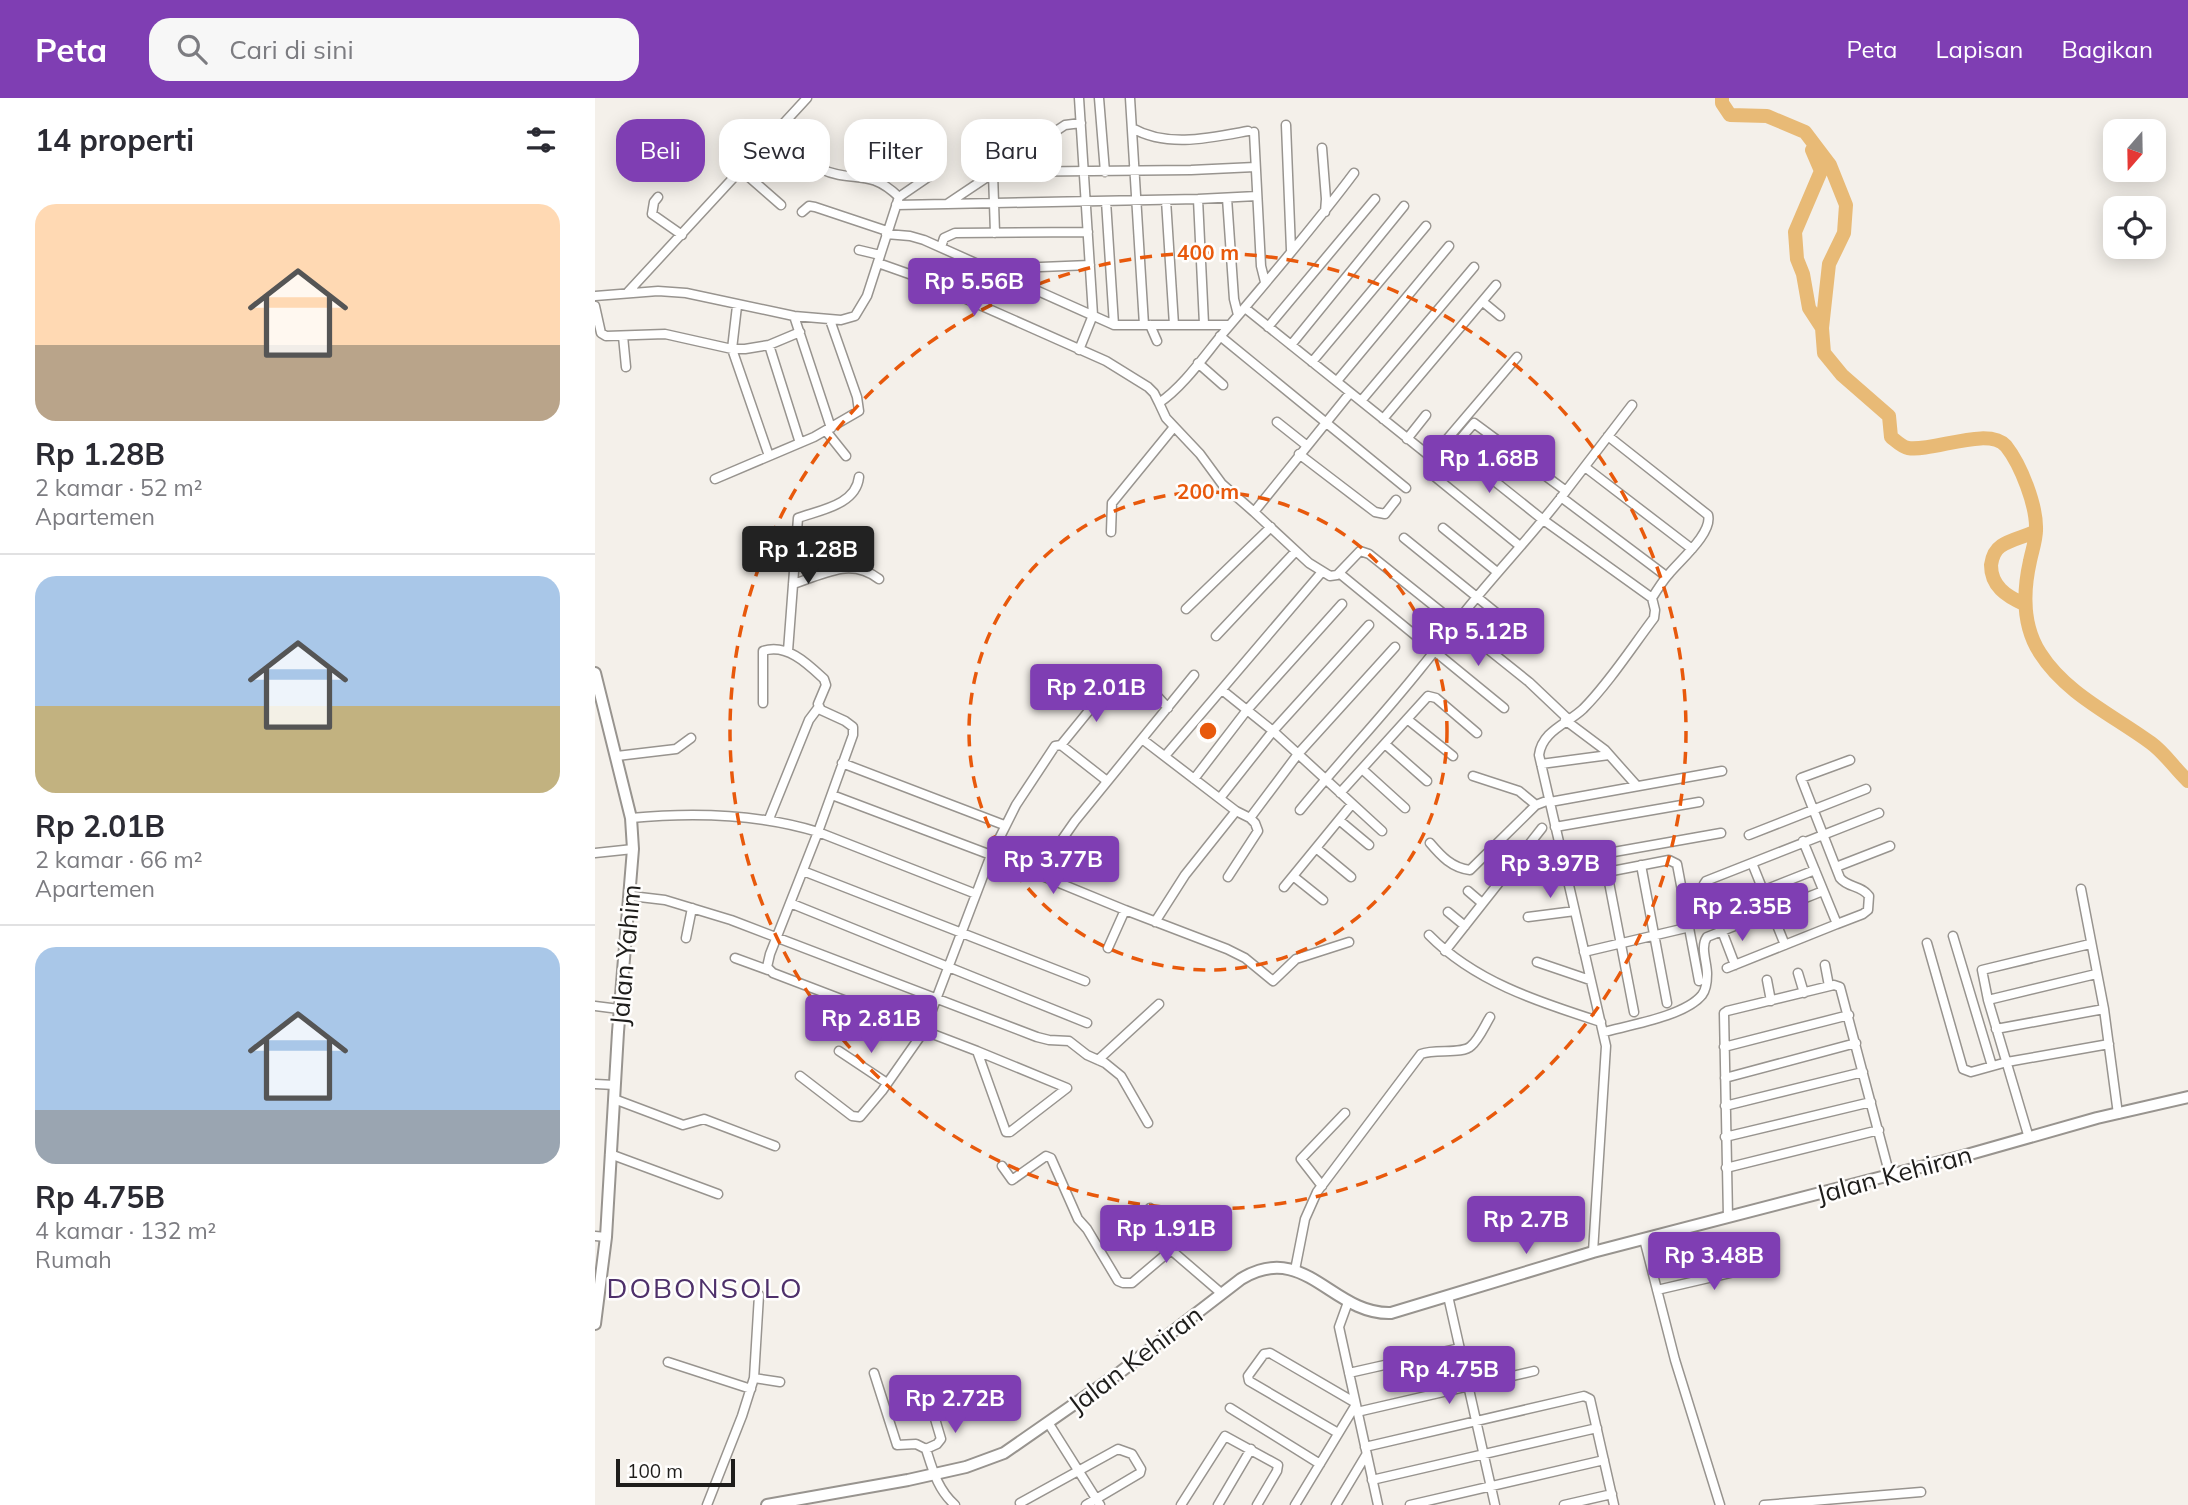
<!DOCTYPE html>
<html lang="id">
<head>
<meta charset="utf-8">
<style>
	:root { --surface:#fff; --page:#f7f7f7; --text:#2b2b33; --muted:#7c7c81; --line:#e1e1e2; --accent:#7f3eb3 }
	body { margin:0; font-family:Mulish,sans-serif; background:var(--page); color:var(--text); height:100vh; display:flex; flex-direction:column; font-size:26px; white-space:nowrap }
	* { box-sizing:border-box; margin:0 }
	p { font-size:23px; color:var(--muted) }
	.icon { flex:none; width:38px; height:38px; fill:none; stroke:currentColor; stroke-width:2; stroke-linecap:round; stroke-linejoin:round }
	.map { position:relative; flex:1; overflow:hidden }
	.drawer { display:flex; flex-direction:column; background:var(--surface); width:595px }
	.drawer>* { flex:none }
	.guide { position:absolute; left:21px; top:21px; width:665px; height:63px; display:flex; gap:14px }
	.needle { width:46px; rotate:200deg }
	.tools { position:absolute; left:1508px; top:21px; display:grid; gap:14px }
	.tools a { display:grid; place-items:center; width:63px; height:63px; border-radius:14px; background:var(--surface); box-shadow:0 4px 18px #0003; font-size:35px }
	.scale { position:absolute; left:21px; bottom:18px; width:119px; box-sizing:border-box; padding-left:7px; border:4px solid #1e1d1b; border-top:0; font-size:19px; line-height:24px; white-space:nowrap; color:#1e1d1b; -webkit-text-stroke:5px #fffefd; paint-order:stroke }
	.price { position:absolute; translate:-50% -60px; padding:0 16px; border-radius:7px; background:var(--accent); color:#fff; font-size:23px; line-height:46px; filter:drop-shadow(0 2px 4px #0008) }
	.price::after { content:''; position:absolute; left:50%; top:42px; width:21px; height:16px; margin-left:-10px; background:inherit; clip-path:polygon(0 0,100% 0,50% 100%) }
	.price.on { background:#222; color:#fff }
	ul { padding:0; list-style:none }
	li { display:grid; align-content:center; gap:14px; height:371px; padding:0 35px }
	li+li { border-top:2px solid var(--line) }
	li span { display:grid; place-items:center; height:217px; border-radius:21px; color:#555 }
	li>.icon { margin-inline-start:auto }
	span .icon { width:126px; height:126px; fill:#fffc; stroke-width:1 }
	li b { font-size:30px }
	h2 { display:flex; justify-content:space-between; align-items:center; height:84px; padding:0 35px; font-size:30px }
	.chip { padding:0 24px; border-radius:21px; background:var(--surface); box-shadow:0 4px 18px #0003; font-size:24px; line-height:63px }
	.chip.on { background:var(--accent); color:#fff }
	header { display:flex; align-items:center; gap:42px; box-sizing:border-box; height:98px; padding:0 35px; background:var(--accent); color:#fff }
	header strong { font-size:33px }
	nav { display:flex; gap:38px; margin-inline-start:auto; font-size:24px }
	.search { width:490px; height:63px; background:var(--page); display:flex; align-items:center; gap:18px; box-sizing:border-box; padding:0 24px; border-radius:21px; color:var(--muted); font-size:26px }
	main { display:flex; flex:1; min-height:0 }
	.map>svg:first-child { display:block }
</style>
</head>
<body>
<header>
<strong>Peta</strong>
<div class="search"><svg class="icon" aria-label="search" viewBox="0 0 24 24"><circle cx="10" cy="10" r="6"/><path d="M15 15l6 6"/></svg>Cari di sini</div>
<nav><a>Peta</a><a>Lapisan</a><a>Bagikan</a></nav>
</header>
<main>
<section class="drawer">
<h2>14 properti<svg class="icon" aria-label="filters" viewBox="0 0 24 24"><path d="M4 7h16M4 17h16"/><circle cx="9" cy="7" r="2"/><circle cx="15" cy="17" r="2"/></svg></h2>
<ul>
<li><span style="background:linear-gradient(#ffd9b3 65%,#b9a48a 0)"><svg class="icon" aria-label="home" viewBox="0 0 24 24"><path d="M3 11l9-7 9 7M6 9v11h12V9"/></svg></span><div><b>Rp 1.28B</b><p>2 kamar · 52 m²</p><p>Apartemen</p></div></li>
<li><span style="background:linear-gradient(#a9c7e8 60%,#c2b280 0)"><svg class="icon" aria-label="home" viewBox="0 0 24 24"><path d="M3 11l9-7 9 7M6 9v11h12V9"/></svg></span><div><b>Rp 2.01B</b><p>2 kamar · 66 m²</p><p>Apartemen</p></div></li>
<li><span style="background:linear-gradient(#a9c7e8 75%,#9aa5b1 0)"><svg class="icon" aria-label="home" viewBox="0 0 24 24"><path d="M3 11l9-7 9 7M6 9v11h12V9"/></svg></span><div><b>Rp 4.75B</b><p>4 kamar · 132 m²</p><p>Rumah</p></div></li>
</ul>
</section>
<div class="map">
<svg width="1593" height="1407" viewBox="0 0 1593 1407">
	<rect width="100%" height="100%" fill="#f4f0ea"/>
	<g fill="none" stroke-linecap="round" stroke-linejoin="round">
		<!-- river -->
		<path stroke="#e8ba76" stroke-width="14" d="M1127,0V5L1135,17L1172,18L1210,34L1235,67L1251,107L1249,135L1234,166L1227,230L1229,255L1247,277L1294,318L1296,339C1301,343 1307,349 1313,350C1338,354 1393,328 1411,348C1426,367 1442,408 1441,432C1441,442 1437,453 1435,463C1428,494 1427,527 1445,555C1471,596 1518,617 1556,645C1570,655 1580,671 1593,683
			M1217,52L1226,73L1200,134L1202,161L1208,176L1214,210L1227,230
			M1429,506C1411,498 1396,488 1396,467C1397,460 1400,452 1406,448C1416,441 1430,439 1441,433"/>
		<!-- minor casing -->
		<g stroke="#98948f" stroke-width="11">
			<path id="minor" d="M504,0L510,74
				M535,0L549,227
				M691,27L696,152
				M537,30C572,50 615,40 653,33
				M659,34L666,168L670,184
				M383,44L401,74L596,72L660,69
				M727,50L731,101L730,114
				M226,71C259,86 273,69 304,99
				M146,72L186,107
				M398,75L400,135
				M63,99L59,104L57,116L87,137
				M632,100L639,201L643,217
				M603,101L609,226
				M571,102L579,227
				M511,103L519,227
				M352,106L603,101L662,98
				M301,107L352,106L464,31L470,27L486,25
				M207,114L214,108L220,109L292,133
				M291,136L315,138L329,142L519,227H634
				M346,149L349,140L360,135L493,134
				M264,152L285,157
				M283,165L317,177L511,263L553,289L559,295L564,305C589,288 609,258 629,234C673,182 718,130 759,75
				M400,171L495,167
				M33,194L212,0
				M0,198L63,193L91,195L199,218L246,222L260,218L272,198L304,99L342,73
				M888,204L905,218
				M0,208L6,235L11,238L70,236L137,251H150L174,247L205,234
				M142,208L137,251L174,358
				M650,210L832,356L840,355L848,346L922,259
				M199,218L236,330
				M555,227L562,243
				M673,229L780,101
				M28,238L31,269
				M625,238L811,390
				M174,247L205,345
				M696,247L809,108
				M484,252L498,217L484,0
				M717,264L831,128
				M603,265L628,287
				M742,283L854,148
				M766,303L879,169
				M564,305L571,320L605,356L627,386L659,414L755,295
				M788,321L901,187
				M682,324L711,347
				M231,333L251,358
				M1013,338L1113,417C1118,435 1084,463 1073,477C1067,484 1062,492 1057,500
				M812,341L831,317
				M858,350L947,421L1057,500L1060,512L1059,520C1037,549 1014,585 988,611C972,626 947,633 944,657L1011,948L998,1154
				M704,356L780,414L790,416L801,402
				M990,369L1097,451
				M120,381L219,339L264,313L262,299L235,222
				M971,393L1037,307
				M966,399L1071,478
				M659,414L714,465L735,478L742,477L765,453L774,456L934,584L972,620
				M848,430L902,474
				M516,434L517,405L579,329
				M809,440L909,521
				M744,475L909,610
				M198,486C230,476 255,459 284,481
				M591,511L676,429
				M621,538L701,453
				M193,553L203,420C225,412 261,407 264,379
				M552,587L573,610
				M627,592L678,633L787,733
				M812,621L858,658
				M970,622L1010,652L1042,688
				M547,641L641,713L655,720L703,656L800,549
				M790,646L832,683
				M466,647L514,588
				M22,658L81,651L96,640
				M570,658L726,475
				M247,665L409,727
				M946,666L1014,657
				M767,671L810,710
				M878,678L924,693L941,707
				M599,681L652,612L747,506
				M512,683L466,647L460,648L421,707L396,757L530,812L632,851L650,860L678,883L701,861L754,844
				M745,695L833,598L841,600L882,635
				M625,700L678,633L774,527
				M955,704L1127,673
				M705,712C744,664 787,619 826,570C845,547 862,522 882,499C911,464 943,430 971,393L879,325L839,372V378L925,448
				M36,720C98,714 164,716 223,734L258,637V629L250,623L226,612L223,606L231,587L229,581C213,566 192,545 168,553V605
				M174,721L214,622L223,610
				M744,722L774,747
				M960,729L1104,704
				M1154,737L1271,691
				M835,745C846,758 857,770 875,772L941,707L954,702
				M721,750L756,779
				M0,755L38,751
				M968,763L1126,735
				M1157,765L1190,847
				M1046,767L1072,905
				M896,769L907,779
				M1241,769L1295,748
				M208,773L490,883
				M1012,774L1074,762L1082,766L1104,883
				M443,776L480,723L599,577
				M698,778L728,802
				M633,779L663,733L660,725L655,720
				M982,781L1012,774L1039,914
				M689,789L757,706
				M1486,791L1509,911L1523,1016
				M873,793L887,805
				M381,796L223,734L175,856L172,869L178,875L382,953L472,990L415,1034H411L382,953
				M36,798L70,802L136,822L442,939L454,942L474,943L492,957L510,965L526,978L553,1025
				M195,805L492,925
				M1119,812L1220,772
				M853,814L870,828
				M933,819L980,813
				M560,824L590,777L641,713
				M1242,826L1268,816L1273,812L1274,798C1266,787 1253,790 1245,780L1206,680L1255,662
				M834,837C880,884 944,904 1006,924
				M1358,838L1397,968
				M91,840L97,810
				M1332,845L1368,971L1376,974L1412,964L1514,946
				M513,850L530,812
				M850,853L947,730
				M989,854L1095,829
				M140,860L173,872
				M942,864L995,882
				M1140,867L1109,786L1111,783L1284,715
				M1230,867L1234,888
				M1132,870L1242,826L1208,743
				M1203,875L1209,895
				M1172,882L1176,903
				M1393,902L1501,876
				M0,908L24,911
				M1401,931L1509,911
				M1009,934C1035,927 1090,918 1107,897C1111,892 1112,883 1112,876C1112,864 1105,849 1112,839L1228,793
				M1129,949L1254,917
				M244,953L292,985
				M503,962L564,906
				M205,978L257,1018L265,1019L287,993L329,933L396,757L237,697
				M1130,980L1261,945
				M0,986L20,987
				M19,1001L88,1027L109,1021L180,1048
				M1130,1008L1268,974
				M1130,1039L1276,1004
				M1434,1040L1393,902L1387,872L1495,846
				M15,1056L123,1096
				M407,1068L417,1082L451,1058L456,1060L483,1121L492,1131L523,1183L528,1185H537L576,1152
				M1131,1070L1284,1032
				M727,1088L706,1061L750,1015
				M555,1110L576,1152L626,1195
				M1133,1119L1129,915L1132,913L1239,887L1245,889L1295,1078
				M0,1138L11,1139
				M1049,1141L1080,1262L1125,1407
				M700,1172L710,1121L722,1094L826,956C840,950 867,957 876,948C884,941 889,929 895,919
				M1062,1192L1170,1167
				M853,1198L900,1407
				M753,1204L744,1229L783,1407
				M73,1264L156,1291
				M279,1275L302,1347L321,1346L331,1351C338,1373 343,1392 360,1407
				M754,1275L865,1250
				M159,1280L185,1284
				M635,1310L725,1366
				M762,1314L939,1273
				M454,1326L505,1407
				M743,1335L654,1283L653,1278L669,1256L675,1255L759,1304
				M770,1349L989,1298L995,1301L1019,1407
				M331,1351L342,1346L346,1341L335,1304
				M777,1382L1002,1330
				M425,1405L523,1351L537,1356L546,1371L545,1375L491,1407
				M112,1407L147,1318L159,1280L164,1197
				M586,1407L630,1338L683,1367L682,1373L662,1407
				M623,1407L656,1351
				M700,1407L760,1308
				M741,1407L771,1357
				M815,1407L1009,1362
				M969,1407L1017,1396
				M1169,1407L1326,1394"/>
		</g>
		<!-- tertiary casing -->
		<g stroke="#98948f" stroke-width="14">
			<path id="tertiary" d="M0,575L36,720L38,751L23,934L11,1139L0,1226
				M172,1407L313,1382L371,1369L409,1355L524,1275L646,1181C710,1142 737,1217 796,1215L998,1154L1368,1058L1502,1020L1593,999"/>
		</g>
		<!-- minor -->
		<use href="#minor" stroke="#fff" stroke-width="8"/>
		<!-- tertiary -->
		<use href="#tertiary" stroke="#fff" stroke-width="10"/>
	</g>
	<!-- distance rings -->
	<g fill="none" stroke="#e8590c" stroke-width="3.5" stroke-dasharray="12 9">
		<circle cx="613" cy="633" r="239"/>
		<circle cx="613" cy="633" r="478"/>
	</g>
	<g text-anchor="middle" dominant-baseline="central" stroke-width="5" stroke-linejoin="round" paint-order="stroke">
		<!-- street labels -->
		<g font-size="26" fill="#1e1d1b" stroke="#fffefd">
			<text transform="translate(30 857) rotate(-85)">Jalan Yahim</text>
			<text transform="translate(1299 1076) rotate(-15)">Jalan Kehiran</text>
			<text transform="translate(540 1261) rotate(-37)">Jalan Kehiran</text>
		</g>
		<!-- neighbourhood labels -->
		<g font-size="28" letter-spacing="2" fill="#4e306a" stroke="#fffefd">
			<text x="110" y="1189">DOBONSOLO</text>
		</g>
	</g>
	<circle cx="613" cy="633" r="10" fill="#e8590c" stroke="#fffefd" stroke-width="3.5"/>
	<g font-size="21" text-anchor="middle" font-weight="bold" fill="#e8590c" stroke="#fffefd" stroke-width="5" stroke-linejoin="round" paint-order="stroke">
		<text x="613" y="162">400 m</text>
		<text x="613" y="401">200 m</text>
	</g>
</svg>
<div class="tools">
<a><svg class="needle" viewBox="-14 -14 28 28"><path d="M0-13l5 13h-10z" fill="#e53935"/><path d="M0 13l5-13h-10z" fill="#7c7c81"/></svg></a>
<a><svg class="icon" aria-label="locate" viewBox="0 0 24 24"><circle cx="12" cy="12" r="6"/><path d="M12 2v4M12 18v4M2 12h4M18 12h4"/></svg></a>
</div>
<div class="scale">100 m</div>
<b class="price" style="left:379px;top:220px">Rp 5.56B</b>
<b class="price" style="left:894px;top:397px">Rp 1.68B</b>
<b class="price on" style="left:213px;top:488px">Rp 1.28B</b>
<b class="price" style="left:883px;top:570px">Rp 5.12B</b>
<b class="price" style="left:501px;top:626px">Rp 2.01B</b>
<b class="price" style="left:458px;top:798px">Rp 3.77B</b>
<b class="price" style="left:955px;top:802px">Rp 3.97B</b>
<b class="price" style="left:1147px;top:845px">Rp 2.35B</b>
<b class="price" style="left:276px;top:957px">Rp 2.81B</b>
<b class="price" style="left:931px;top:1158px">Rp 2.7B</b>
<b class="price" style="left:571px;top:1167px">Rp 1.91B</b>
<b class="price" style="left:1119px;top:1194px">Rp 3.48B</b>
<b class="price" style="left:854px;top:1308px">Rp 4.75B</b>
<b class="price" style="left:360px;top:1337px">Rp 2.72B</b>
<div class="guide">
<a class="chip on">Beli</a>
<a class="chip">Sewa</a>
<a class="chip">Filter</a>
<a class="chip">Baru</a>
</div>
</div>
</main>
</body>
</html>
